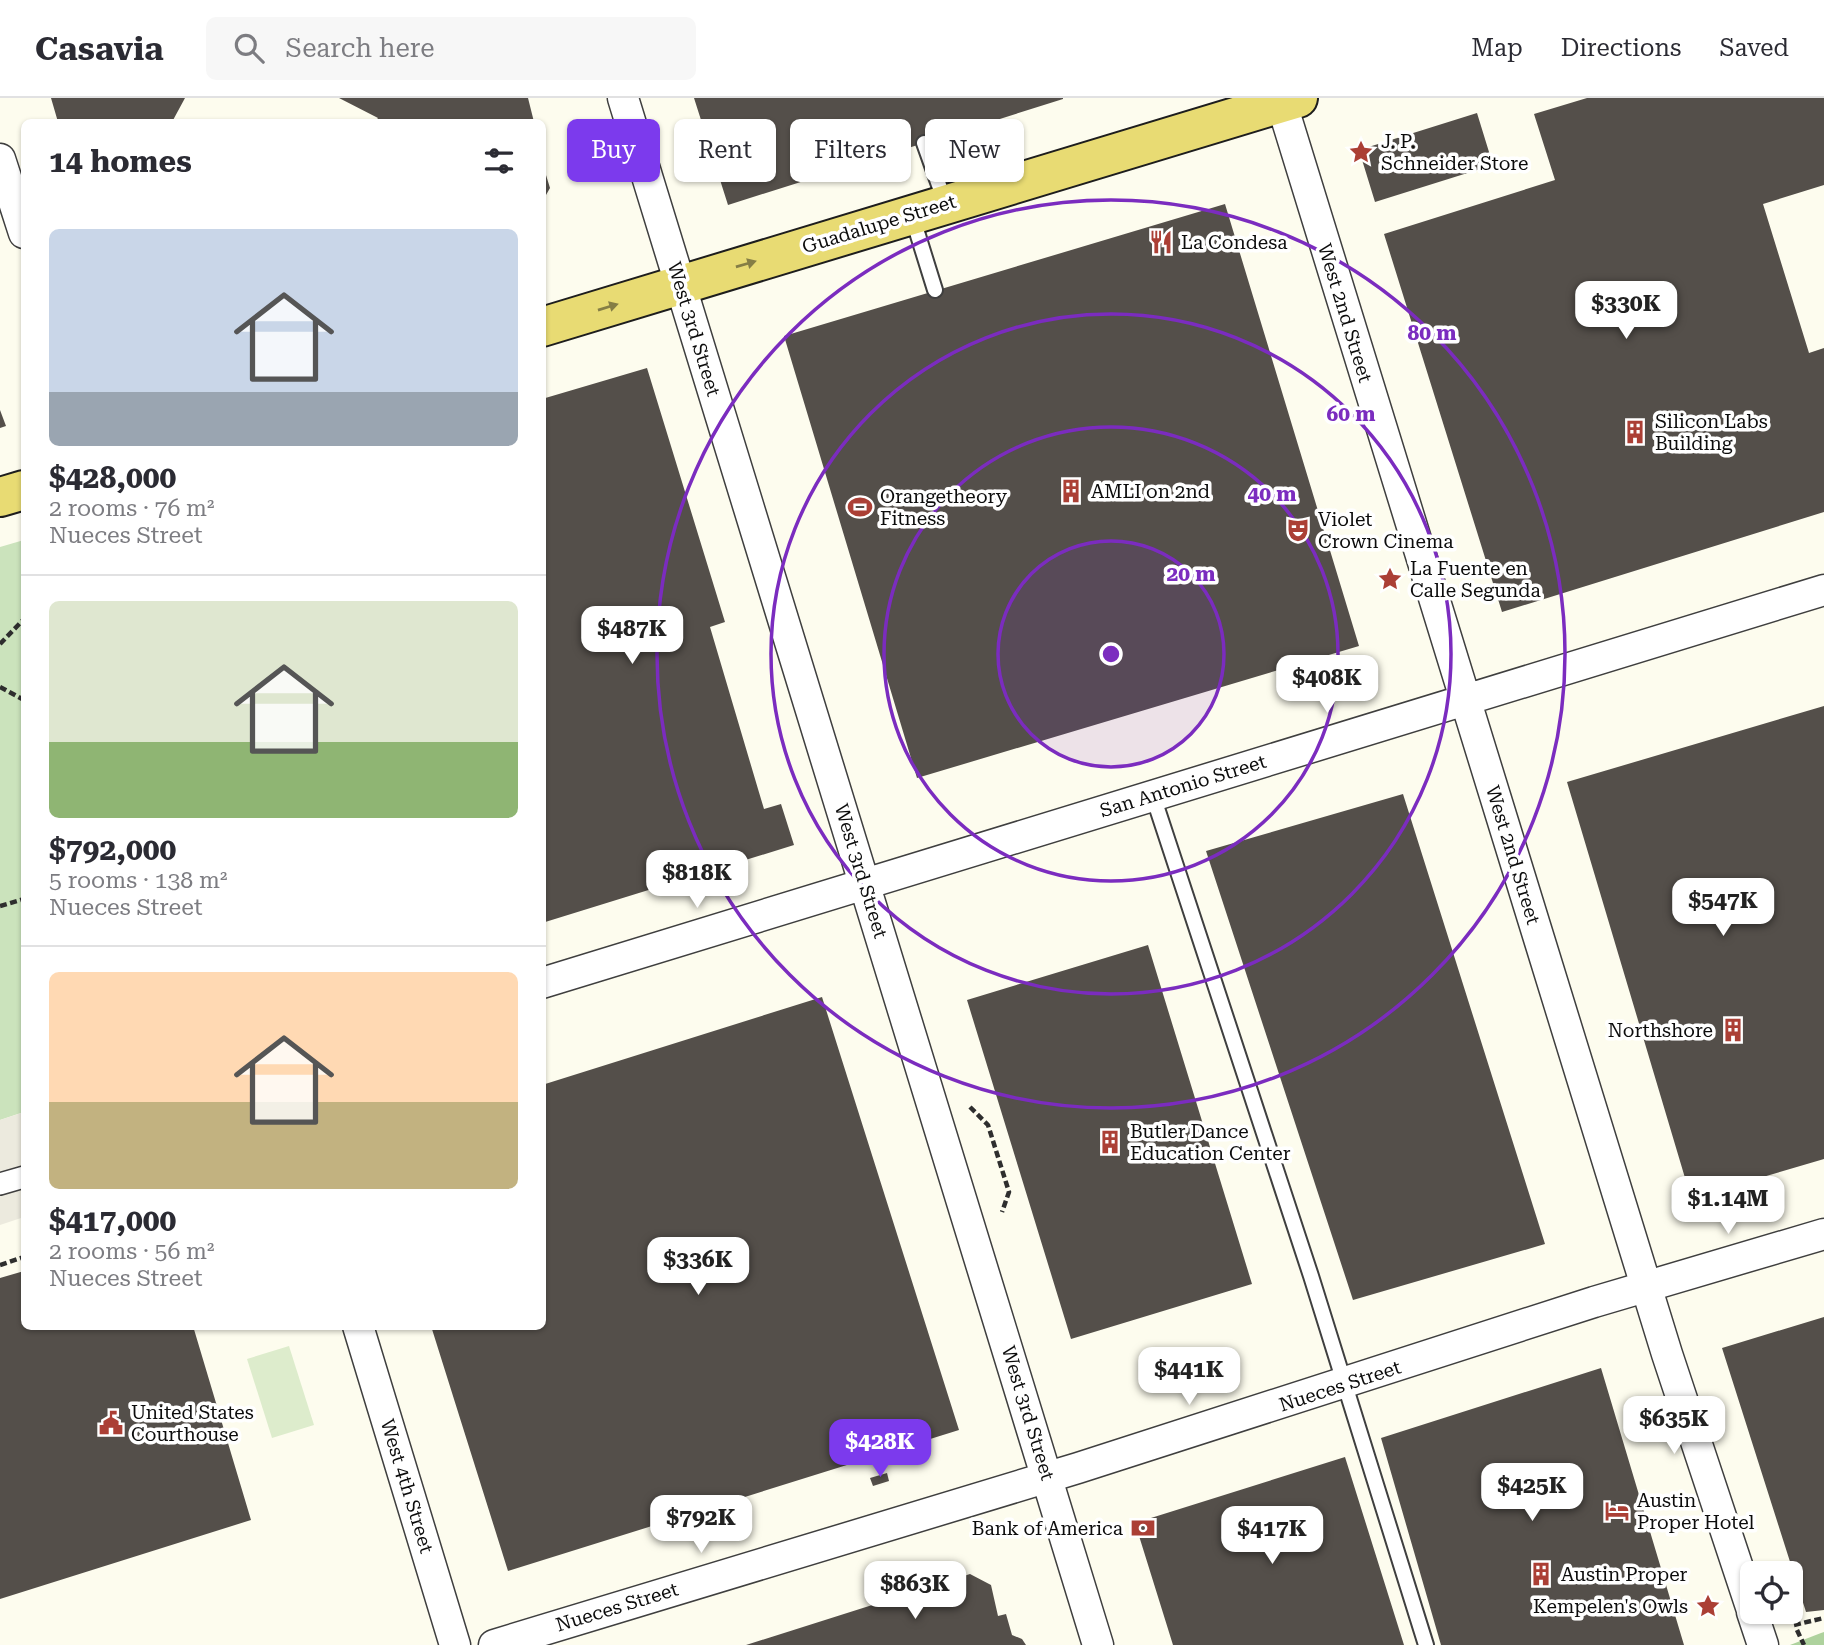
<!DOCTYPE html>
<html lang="en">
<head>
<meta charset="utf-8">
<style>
	:root { --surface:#fff; --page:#f7f7f7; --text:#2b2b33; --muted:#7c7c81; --line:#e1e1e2; --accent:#7c3aed }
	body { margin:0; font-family:"Roboto Serif",serif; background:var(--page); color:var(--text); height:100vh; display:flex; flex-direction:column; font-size:26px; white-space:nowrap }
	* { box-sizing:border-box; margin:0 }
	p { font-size:23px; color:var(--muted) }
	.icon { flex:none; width:38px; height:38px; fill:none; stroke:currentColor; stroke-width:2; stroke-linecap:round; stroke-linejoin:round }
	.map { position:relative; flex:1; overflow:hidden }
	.details { position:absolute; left:21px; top:21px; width:525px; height:1211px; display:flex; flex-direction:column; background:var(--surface); border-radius:10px; box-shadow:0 2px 5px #0004 }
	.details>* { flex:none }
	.banner { position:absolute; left:567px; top:21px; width:665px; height:63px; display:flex; gap:14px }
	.tools { position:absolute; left:1740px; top:1463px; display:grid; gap:14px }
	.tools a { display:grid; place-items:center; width:63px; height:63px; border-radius:10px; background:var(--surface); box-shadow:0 2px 5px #0004; font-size:35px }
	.price { position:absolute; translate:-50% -60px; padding:0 16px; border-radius:14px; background:#fff; color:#222; font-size:23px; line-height:46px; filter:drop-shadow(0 2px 4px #0008) }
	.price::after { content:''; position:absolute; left:50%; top:42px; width:21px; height:16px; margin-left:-10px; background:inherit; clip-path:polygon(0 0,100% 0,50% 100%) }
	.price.on { background:var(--accent); color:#fff }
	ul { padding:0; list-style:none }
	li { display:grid; align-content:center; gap:14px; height:371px; padding:0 28px }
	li+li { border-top:2px solid var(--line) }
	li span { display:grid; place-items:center; height:217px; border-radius:10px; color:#555 }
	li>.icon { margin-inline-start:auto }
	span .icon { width:126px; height:126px; fill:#fffc; stroke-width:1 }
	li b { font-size:30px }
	h2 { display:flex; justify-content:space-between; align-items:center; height:84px; padding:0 28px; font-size:30px }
	.tag { padding:0 24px; border-radius:10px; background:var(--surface); box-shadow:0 2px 5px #0004; font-size:24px; line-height:63px }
	.tag.on { background:var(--accent); color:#fff }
	header { display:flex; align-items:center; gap:42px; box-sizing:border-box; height:98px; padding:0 35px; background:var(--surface); border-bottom:2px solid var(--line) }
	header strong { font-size:33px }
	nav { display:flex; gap:38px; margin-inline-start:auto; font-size:24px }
	.search { width:490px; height:63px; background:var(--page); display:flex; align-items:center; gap:18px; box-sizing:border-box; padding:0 24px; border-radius:10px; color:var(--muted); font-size:26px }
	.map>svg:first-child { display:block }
</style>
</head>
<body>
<header>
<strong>Casavia</strong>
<div class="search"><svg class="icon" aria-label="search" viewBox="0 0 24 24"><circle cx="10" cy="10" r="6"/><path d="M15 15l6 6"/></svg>Search here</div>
<nav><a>Map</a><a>Directions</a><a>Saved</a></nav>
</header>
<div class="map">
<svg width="1824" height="1547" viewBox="0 0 1824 1547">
	<rect width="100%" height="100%" fill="#fdfcee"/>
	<!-- green -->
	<path fill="#cbe3bc" d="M24,442V1014L0,1022V449Z"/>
	<!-- forest -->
	<path fill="#aed29d" d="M1824,1534V1547H1790L1821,1535Z"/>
	<!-- pitch -->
	<path fill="#ddeccc" d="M289,1248L314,1327L272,1340L247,1261Z"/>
	<!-- plaza -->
	<path fill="#eceade" d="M24,1014V1119L0,1127V1022Z"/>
	<!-- building -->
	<path fill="#544f4a" d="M51,0H185L172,24H58Z
		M339,0H528L534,24H375L378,20Z
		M694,0H1063V1L728,107Z
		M1587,0H1824V87L1763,106L1809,255L1824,250V414L1502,514L1384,136L1555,82L1534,16Z
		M1477,15L1493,67L1375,104L1359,52Z
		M542,64L550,90L542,104Z
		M1225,106L1359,548L917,680L784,238Z
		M647,270L725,524L710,529L758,691L764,711L781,706L794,747L542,825V301Z
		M0,312L6,328L0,330Z
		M1824,608V1061L1691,1100L1567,684Z
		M1403,696L1545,1146L1353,1202L1206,753Z
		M1148,847L1252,1186L1071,1241L967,902Z
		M822,899L959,1332L508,1473L431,1228H542V987Z
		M24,1173V1228H193L251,1422L0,1501V1180Z
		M1824,1219V1512L1806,1514L1722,1250Z
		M1601,1270L1684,1547H1441L1381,1340Z
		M1345,1359L1404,1547H1173L1135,1425Z
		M887,1375L889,1383L873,1388L870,1380Z
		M970,1476L991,1487L998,1518L1006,1516L1012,1537L1022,1541L1026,1547H746Z"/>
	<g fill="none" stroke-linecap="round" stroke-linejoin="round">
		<!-- service casing -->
		<g stroke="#3f3f3f" stroke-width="18">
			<path id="service" d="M924,45L945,104
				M912,118L935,192
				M1153,698L1311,1178L1426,1547"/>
		</g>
		<!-- pedestrian casing -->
		<g stroke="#3f3f3f" stroke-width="24">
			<path id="pedestrian" d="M0,1086L24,1079"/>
		</g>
		<!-- minor casing -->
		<g stroke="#3f3f3f" stroke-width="33">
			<path id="minor" d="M623,0L1098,1547
				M1280,0L1667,1256L1752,1512
				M0,61L24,135
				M542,885L1824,492
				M358,1228L455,1547
				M1752,1514L1763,1547
				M494,1547L1078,1370L1594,1204L1824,1136"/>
		</g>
		<!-- primary casing -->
		<g stroke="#1d1d1d" stroke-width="42">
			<path id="primary" d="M542,229L1298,0
				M0,399L24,392"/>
		</g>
		<!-- path -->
		<path stroke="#2e2e2e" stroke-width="4.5" stroke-dasharray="7 3.5" stroke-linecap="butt" d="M0,546L24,521
			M0,589L24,602
			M0,808L24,801
			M970,1009L988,1027L1009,1094L1002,1114
			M0,1167L24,1159
			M1794,1527L1824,1520
			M1797,1532L1804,1547"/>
		<!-- service -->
		<use href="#service" stroke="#fff" stroke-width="14"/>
		<!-- pedestrian -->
		<use href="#pedestrian" stroke="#fff" stroke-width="21"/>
		<!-- minor -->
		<use href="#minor" stroke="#fff" stroke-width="30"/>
		<!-- primary -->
		<use href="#primary" stroke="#e8db73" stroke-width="38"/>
	</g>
	<!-- one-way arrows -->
	<defs><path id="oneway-solid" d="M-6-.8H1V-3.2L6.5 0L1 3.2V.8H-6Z" transform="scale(1.75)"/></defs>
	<g fill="#857e45">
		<use href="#oneway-solid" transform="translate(746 166) rotate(-16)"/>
		<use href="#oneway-solid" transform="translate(608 209) rotate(-17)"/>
	</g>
	<!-- distance rings -->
	<circle cx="1111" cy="556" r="113" fill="#7b2cbf" fill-opacity=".12"/>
	<g fill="none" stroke="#7b2cbf" stroke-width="3.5">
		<circle cx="1111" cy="556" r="113"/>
		<circle cx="1111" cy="556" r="227"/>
		<circle cx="1111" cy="556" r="340"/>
		<circle cx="1111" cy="556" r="454"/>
	</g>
	<!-- icons -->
	<defs>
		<g id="sight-bare" transform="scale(1.89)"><path d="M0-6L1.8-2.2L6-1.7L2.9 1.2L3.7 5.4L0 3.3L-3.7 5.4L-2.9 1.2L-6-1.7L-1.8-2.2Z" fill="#ab3f35" stroke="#fff" stroke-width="2.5" paint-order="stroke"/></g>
		<g id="restaurant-bare" transform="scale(1.89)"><path d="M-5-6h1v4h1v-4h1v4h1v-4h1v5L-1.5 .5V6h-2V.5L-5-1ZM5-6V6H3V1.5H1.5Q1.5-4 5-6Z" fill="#ab3f35" stroke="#fff" stroke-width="2.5" paint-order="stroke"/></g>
		<g id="building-bare" transform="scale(1.89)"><path d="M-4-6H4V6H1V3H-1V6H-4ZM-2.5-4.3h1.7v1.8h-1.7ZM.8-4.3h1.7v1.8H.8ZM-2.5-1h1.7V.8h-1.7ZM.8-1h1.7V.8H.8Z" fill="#ab3f35" stroke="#fff" stroke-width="2.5" paint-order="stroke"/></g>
		<g id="stadium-bare" transform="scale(1.89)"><path d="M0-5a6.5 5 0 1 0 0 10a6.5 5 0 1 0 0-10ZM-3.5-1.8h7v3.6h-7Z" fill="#ab3f35" stroke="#fff" stroke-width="2.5" paint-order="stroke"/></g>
		<g id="theatre-bare" transform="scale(1.89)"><path d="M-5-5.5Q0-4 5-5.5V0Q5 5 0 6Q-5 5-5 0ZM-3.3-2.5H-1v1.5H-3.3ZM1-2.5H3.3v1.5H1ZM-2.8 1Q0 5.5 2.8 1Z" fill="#ab3f35" stroke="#fff" stroke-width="2.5" paint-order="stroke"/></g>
		<g id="civic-bare" transform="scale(1.89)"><path d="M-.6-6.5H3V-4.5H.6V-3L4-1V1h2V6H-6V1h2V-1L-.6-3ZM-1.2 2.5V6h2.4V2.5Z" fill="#ab3f35" stroke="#fff" stroke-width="2.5" paint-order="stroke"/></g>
		<g id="hotel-bare" transform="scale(1.89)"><path d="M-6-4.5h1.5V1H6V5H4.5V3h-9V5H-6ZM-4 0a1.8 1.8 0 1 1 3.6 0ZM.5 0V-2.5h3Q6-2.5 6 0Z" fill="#ab3f35" stroke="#fff" stroke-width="2.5" paint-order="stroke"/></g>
		<g id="bank-bare" transform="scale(1.89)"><path d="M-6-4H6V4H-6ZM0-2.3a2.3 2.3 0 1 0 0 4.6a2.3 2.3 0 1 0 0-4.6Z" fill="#ab3f35" stroke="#fff" stroke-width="2.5" paint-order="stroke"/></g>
	</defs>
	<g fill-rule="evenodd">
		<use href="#sight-bare" x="1361" y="54"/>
		<use href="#restaurant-bare" x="1161" y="144"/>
		<use href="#building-bare" x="1635" y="334"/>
		<use href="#building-bare" x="1071" y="393"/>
		<use href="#stadium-bare" x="860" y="409"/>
		<use href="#theatre-bare" x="1298" y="432"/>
		<use href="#sight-bare" x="1390" y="481"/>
		<use href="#building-bare" x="1733" y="932"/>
		<use href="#building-bare" x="1110" y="1044"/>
		<use href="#civic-bare" x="111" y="1325"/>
		<use href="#hotel-bare" x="1617" y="1413"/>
		<use href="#bank-bare" x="1143" y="1430"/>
		<use href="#building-bare" x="1541" y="1476"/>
		<use href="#sight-bare" x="1708" y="1508"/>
	</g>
	<g text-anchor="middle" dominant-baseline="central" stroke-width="7" stroke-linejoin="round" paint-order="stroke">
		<!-- poi labels -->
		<g font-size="19" fill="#0c0c0c" stroke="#fff" text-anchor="start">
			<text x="1381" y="43">J. P.<tspan x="1381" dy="22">Schneider Store</tspan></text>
			<text x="1181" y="144">La Condesa</text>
			<text x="1655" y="323">Silicon Labs<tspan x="1655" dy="22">Building</tspan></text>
			<text x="1091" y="393">AMLI on 2nd</text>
			<text x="880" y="398">Orangetheory<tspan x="880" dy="22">Fitness</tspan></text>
			<text x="1318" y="421">Violet<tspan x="1318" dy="22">Crown Cinema</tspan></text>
			<text x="1410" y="470">La Fuente en<tspan x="1410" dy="22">Calle Segunda</tspan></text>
			<text x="1713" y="932" text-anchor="end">Northshore</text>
			<text x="1130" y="1033">Butler Dance<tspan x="1130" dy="22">Education Center</tspan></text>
			<text x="131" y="1314">United States<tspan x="131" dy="22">Courthouse</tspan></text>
			<text x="1637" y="1402">Austin<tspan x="1637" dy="22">Proper Hotel</tspan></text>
			<text x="1123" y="1430" text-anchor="end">Bank of America</text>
			<text x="1561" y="1476">Austin Proper</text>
			<text x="1688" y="1508" text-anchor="end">Kempelen's Owls</text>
		</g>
		<!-- street labels -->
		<g font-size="19" fill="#0c0c0c" stroke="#fff">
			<text transform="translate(879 126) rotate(-17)">Guadalupe Street</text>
			<text transform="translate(1345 215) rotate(73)">West 2nd Street</text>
			<text transform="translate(694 231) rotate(73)">West 3rd Street</text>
			<text transform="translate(1183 688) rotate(-17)">San Antonio Street</text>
			<text transform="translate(1513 757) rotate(73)">West 2nd Street</text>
			<text transform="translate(861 773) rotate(73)">West 3rd Street</text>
			<text transform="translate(1340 1288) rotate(-18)">Nueces Street</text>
			<text transform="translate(1028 1315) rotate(73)">West 3rd Street</text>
			<text transform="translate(407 1388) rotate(73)">West 4th Street</text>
			<text transform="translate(617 1509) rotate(-17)">Nueces Street</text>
		</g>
	</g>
	<circle cx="1111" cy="556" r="10" fill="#7b2cbf" stroke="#fff" stroke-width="3.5"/>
	<g font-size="21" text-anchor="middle" font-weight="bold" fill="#7b2cbf" stroke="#fff" stroke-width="7" stroke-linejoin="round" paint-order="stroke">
		<text x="1432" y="242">80 m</text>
		<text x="1351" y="323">60 m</text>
		<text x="1272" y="403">40 m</text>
		<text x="1191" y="483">20 m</text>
	</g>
</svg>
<div class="tools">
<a><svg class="icon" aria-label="locate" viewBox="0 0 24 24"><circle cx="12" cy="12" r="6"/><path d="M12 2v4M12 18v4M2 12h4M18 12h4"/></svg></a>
</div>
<b class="price" style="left:1626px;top:243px">$330K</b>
<b class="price" style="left:632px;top:568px">$487K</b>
<b class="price" style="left:1327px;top:617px">$408K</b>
<b class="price" style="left:697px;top:812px">$818K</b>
<b class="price" style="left:1723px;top:840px">$547K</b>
<b class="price" style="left:1728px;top:1138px">$1.14M</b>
<b class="price" style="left:698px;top:1199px">$336K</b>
<b class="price" style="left:1189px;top:1309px">$441K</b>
<b class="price" style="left:1674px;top:1358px">$635K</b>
<b class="price on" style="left:880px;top:1381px">$428K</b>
<b class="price" style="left:1532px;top:1425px">$425K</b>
<b class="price" style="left:701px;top:1457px">$792K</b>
<b class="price" style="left:1272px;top:1468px">$417K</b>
<b class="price" style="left:915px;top:1523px">$863K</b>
<div class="banner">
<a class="tag on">Buy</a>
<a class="tag">Rent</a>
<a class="tag">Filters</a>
<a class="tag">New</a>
</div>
<section class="details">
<h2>14 homes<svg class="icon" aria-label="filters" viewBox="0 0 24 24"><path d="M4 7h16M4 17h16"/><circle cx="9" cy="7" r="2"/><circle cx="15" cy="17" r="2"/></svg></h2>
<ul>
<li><span style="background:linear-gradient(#c9d6e8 75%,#9aa5b1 0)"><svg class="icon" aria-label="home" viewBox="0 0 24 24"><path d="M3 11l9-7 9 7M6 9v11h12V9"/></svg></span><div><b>$428,000</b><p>2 rooms · 76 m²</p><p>Nueces Street</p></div></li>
<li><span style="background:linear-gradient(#dfe7d0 65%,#8fb573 0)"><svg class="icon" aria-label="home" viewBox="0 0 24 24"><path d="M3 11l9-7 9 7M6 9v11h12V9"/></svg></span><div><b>$792,000</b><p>5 rooms · 138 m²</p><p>Nueces Street</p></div></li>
<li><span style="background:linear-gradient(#ffd9b3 60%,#c2b280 0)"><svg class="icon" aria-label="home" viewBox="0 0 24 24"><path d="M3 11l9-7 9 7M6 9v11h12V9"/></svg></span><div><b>$417,000</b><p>2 rooms · 56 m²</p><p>Nueces Street</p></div></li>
</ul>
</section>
</div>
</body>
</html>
